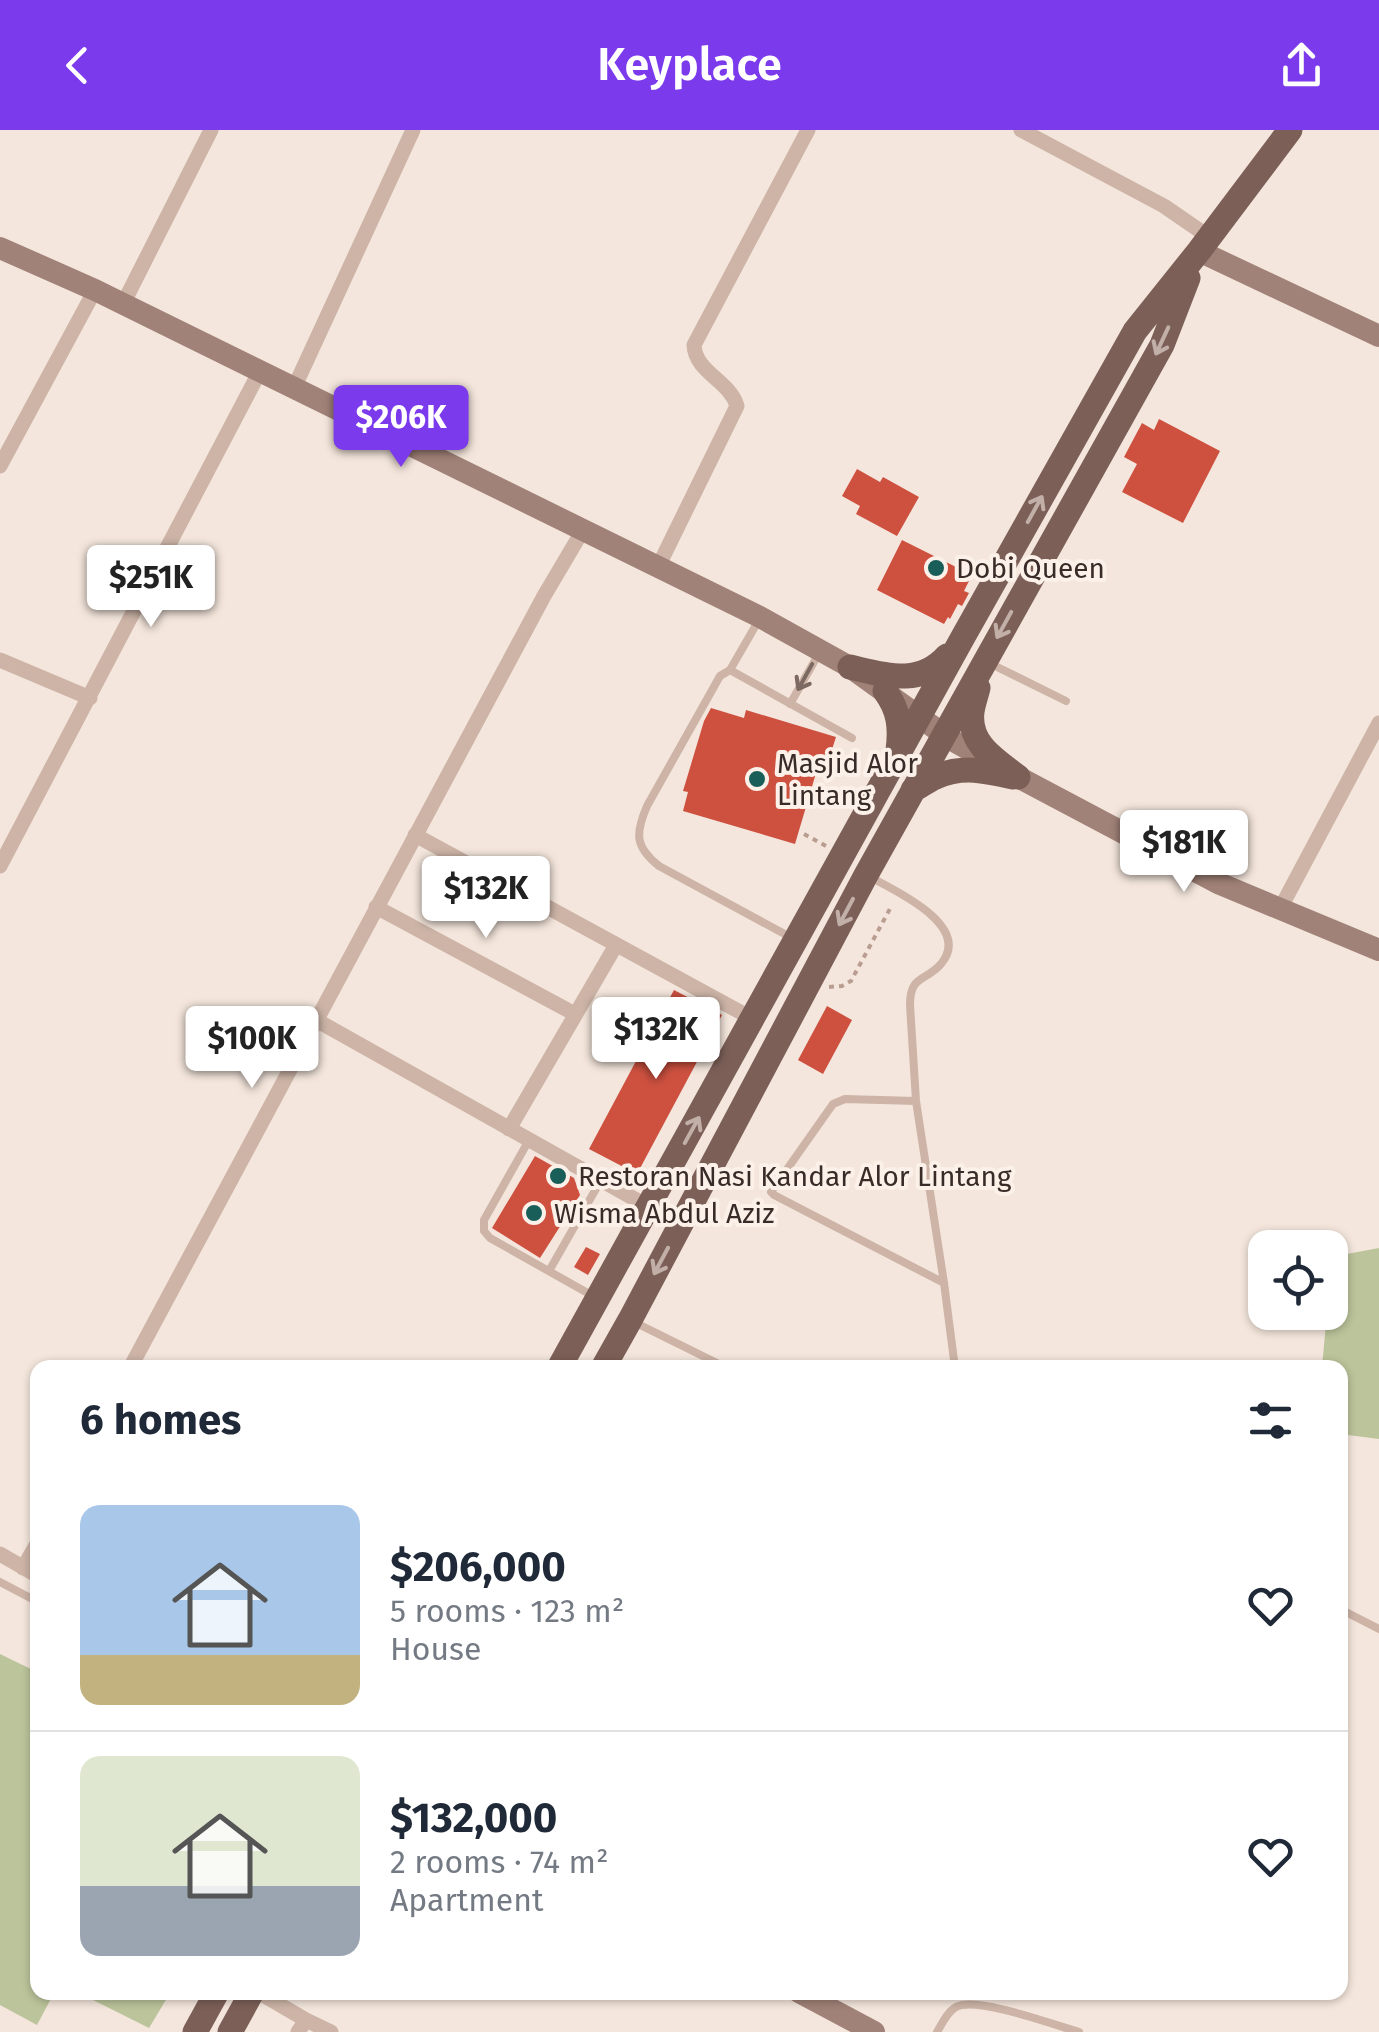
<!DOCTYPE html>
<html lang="en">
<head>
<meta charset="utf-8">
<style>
	:root { --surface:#fff; --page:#f6f6f7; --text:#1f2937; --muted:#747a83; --line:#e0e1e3; --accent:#7c3aed }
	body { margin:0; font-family:"Fira Sans",sans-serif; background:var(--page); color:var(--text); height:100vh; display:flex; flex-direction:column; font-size:38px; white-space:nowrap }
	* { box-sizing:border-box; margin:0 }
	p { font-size:32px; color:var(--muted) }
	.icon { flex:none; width:55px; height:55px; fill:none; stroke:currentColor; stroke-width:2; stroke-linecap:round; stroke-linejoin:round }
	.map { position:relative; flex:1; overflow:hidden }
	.panel { position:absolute; left:30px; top:1230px; width:1318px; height:640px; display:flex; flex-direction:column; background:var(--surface); border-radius:20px; box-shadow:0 2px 8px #0004 }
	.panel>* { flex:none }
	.tools { position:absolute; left:1248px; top:1100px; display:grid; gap:20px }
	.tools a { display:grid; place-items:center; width:100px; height:100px; border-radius:20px; background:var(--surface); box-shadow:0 2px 8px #0004; font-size:50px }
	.price { position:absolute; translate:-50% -85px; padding:0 22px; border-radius:10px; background:#fff; color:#222; font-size:32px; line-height:65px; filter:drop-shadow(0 2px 5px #0008) }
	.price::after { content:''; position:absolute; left:50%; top:60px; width:30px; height:22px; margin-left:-15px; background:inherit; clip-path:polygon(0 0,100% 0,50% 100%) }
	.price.active { background:var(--accent); color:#fff }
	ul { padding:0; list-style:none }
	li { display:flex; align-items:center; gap:30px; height:250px; padding:0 50px }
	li+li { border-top:2px solid var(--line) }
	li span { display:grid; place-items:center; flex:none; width:280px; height:200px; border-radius:20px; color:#555 }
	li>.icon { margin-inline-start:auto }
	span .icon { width:120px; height:120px; fill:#fffc; stroke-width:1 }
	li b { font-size:42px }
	h2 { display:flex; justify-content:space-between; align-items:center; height:120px; padding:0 50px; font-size:42px }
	header { display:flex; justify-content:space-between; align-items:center; height:130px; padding:0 50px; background:var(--accent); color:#fff; font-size:45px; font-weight:600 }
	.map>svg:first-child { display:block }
</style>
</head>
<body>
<header><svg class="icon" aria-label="back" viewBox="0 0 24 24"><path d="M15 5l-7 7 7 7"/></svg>Keyplace<svg class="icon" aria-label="share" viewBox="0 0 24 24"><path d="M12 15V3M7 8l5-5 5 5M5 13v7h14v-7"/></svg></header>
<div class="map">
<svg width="1379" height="1902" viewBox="0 0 1379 1902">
	<rect width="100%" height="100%" fill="#f4e6dc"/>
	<!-- green -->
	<path fill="#bcc49b" d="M1379,1118V1309L1340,1304V1238L1322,1237L1327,1183L1330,1182L1331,1127Z
		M0,1524L37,1542L38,1862L54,1863L37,1895L0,1875Z
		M79,1863H170L149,1898Z"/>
	<!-- building -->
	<path fill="#ce5140" d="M1159,289L1220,321L1183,393L1122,362L1137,334L1124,327L1142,293L1154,300Z
		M857,339L880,352L883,347L919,367L897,406L856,384L860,376L842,366Z
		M902,410L972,445L964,461L969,463L962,476L958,474L950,489L948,487L944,494L877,460Z
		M711,578L744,588L746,580L836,607L827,635L819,633L795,714L683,681L688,662L683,661L704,591Z
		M674,860L722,885L637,1044L589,1019Z
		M827,876L852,890L823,944L798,930Z
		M535,1026L574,1048L580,1065L540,1128L492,1098Z
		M586,1117L600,1124L588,1145L574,1137Z"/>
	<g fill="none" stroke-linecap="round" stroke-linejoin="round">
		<!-- path -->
		<path stroke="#b99d91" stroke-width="4" stroke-dasharray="5 5" stroke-linecap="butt" d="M804,704L826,716
			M829,857L842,856L851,851L892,775"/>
		<!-- lane -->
		<path stroke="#cdb4a7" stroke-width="8" d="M989,533L1066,571
			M730,540L760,488
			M790,574L818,525
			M870,747C896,761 973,796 941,834C925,852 910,845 910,875L916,971L944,1153L955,1238
			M792,808L659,736C635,717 635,704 647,676L720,546L730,540L852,608
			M916,971L845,969L833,974L771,1062L774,1065L944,1153
			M529,1010L484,1090V1101L490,1108L593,1166
			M549,1141L601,1050
			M634,1192L727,1238
			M0,1452L38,1472
			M1340,1479L1379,1499
			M937,1902C942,1894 947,1882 956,1877C976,1866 1055,1895 1079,1902"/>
		<!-- street -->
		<path stroke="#cdb4a7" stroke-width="15" d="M1021,0L1164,76L1209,107
			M123,174L211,0
			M294,258L413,0
			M0,336L95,160
			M658,437L737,276C730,251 695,242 694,215L808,0
			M0,530L90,568
			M415,705L753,889
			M0,736L260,241
			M376,777L575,884
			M1280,779L1379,593
			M316,890L649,1077
			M509,999L616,815
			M130,1238L544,466L583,400
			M0,1424L38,1446
			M23,1438L38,1412
			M258,1862L306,1890L298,1902
			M306,1890L331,1902"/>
		<!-- secondary -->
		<path stroke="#a18278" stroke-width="22" d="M0,118L95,160L760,487L850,537L950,609L1018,647L1218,753L1379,820
			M1199,121L1379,206
			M799,1862L874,1902"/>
		<!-- primary -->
		<path stroke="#7c6058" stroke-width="25" d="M850,537C885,545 919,557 947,526
			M978,558C976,566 973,574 972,582C968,614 996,630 1018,647
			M885,561C899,580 901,597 898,620
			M913,660C921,656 928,650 936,647C962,635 987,641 1013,647
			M559,1238L963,507L1135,201L1199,121L1290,0
			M603,1238L630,1190L866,745L1162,215L1188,148
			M195,1902L217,1862
			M230,1902L252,1862"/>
	</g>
	<!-- one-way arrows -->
	<defs><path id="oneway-shaft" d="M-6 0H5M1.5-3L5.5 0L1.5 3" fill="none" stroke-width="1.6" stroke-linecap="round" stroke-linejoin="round" transform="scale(2.5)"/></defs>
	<g stroke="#c2b0a8">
		<use href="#oneway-shaft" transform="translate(1162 211) rotate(115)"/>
		<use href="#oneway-shaft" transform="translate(1035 379) rotate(-61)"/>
		<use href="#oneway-shaft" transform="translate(1004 495) rotate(119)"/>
		<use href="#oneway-shaft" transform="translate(846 782) rotate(118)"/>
		<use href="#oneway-shaft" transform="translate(692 1000) rotate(-61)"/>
		<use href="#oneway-shaft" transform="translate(661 1131) rotate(118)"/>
	</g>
	<use stroke="#7c6961" href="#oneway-shaft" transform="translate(805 547) rotate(119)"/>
	<!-- markers -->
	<g fill="#1a5e5a" stroke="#fbf1e9" stroke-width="4">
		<circle cx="936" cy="438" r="10"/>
		<circle cx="757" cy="649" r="10"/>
		<circle cx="558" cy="1046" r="10"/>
		<circle cx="534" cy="1083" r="10"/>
	</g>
	<g text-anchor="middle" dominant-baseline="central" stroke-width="8" stroke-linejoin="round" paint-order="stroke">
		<!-- poi labels -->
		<g font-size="28" fill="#392b28" stroke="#fbf1e9" text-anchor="start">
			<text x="956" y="438">Dobi Queen</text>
			<text x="777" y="633">Masjid Alor<tspan x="777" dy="32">Lintang</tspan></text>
			<text x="578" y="1046">Restoran Nasi Kandar Alor Lintang</text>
			<text x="554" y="1083">Wisma Abdul Aziz</text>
		</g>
	</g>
</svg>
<div class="tools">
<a><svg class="icon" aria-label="locate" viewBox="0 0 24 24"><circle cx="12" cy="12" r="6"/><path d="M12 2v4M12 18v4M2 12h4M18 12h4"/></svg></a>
</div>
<b class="price active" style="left:401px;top:340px">$206K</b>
<b class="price" style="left:151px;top:500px">$251K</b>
<b class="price" style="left:1184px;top:765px">$181K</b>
<b class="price" style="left:486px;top:811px">$132K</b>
<b class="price" style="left:656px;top:952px">$132K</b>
<b class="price" style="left:252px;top:961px">$100K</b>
<section class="panel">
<h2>6 homes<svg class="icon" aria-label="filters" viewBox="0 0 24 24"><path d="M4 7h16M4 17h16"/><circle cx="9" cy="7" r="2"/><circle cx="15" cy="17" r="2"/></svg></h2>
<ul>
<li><span style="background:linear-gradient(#a9c7e8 75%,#c2b280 0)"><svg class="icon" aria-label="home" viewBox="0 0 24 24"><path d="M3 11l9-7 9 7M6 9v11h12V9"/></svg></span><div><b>$206,000</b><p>5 rooms · 123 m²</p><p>House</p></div><svg class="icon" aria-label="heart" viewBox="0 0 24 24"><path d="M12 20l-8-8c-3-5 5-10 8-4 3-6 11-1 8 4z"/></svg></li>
<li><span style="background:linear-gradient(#dfe7d0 65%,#9aa5b1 0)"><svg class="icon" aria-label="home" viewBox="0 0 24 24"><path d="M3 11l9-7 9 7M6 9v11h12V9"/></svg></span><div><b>$132,000</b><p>2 rooms · 74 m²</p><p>Apartment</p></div><svg class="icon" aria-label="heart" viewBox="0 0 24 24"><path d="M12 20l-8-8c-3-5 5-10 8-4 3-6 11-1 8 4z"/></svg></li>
</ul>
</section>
</div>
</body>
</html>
